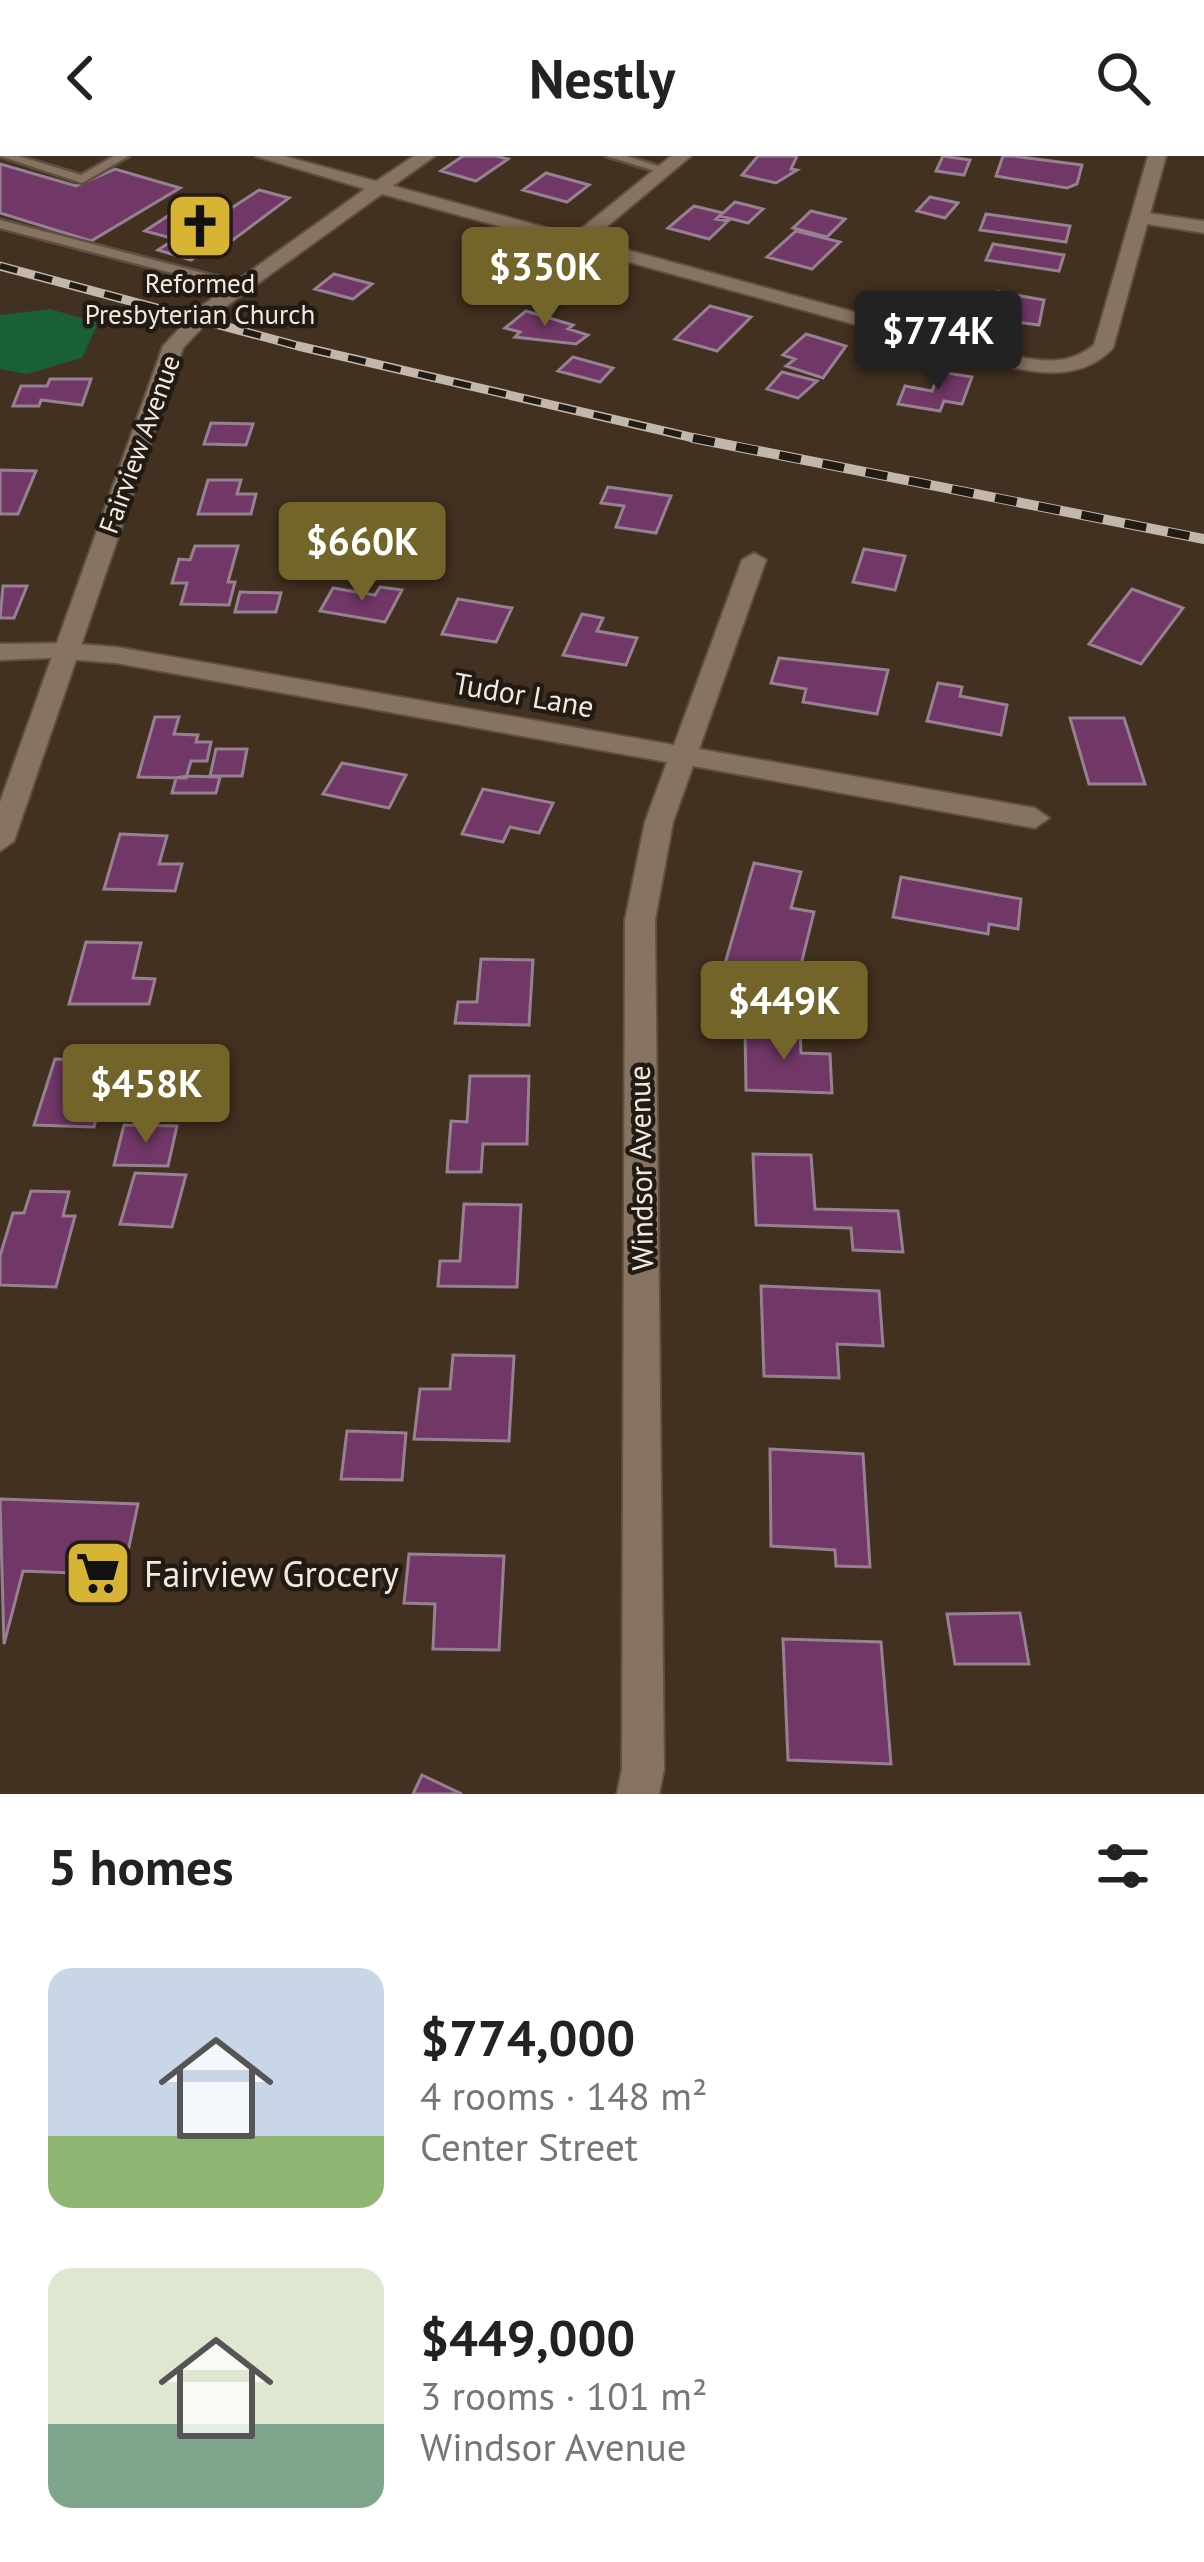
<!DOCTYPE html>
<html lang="en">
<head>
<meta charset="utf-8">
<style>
	:root { --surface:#fff; --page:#f6f6f6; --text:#222; --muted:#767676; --accent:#73642a }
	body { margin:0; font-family:"PT Sans",sans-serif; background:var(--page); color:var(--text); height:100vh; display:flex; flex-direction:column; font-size:45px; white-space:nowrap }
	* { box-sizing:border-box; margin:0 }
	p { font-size:39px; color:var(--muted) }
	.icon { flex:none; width:66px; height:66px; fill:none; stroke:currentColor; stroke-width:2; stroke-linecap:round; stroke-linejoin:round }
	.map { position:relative; height:1638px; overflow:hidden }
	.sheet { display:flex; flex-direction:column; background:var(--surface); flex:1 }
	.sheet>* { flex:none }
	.price { position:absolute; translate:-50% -102px; padding:0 27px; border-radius:12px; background:var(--accent); color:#fff; font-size:39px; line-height:78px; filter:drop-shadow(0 3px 6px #0008) }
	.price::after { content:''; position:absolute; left:50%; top:72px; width:36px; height:27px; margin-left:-18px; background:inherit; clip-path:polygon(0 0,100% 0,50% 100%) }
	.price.active { background:#222; color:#fff }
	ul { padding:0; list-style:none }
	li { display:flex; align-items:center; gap:36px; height:300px; padding:0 48px }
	li span { display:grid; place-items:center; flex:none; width:336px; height:240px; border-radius:24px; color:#555 }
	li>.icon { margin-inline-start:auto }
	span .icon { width:144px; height:144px; fill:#fffc; stroke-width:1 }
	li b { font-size:51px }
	h2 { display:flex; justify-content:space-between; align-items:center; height:144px; padding:0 48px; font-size:51px }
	header { display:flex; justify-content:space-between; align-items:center; height:156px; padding:0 48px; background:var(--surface); font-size:54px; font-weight:600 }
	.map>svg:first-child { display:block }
</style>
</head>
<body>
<header><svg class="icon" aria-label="back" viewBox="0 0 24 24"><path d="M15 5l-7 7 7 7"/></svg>Nestly<svg class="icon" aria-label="search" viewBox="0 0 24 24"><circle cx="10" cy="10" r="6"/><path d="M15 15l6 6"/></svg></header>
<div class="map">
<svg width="1204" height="1638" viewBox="0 0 1204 1638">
	<rect width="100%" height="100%" fill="#423121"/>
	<!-- green -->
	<path fill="#196036" d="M50,153L98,167L82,202L27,218L0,213V159Z"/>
	<!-- building -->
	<path fill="#703767" stroke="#968091" stroke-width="3" d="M463,0H496L508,3L476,25L441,15Z
		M758,0H797L791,13L797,14L776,27L742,19Z
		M943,0L970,4L964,19L936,15Z
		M1003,0H1013L1082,9L1077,28L1067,32L996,20Z
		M0,8L76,30L115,13L180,32L91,85L0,57Z
		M546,17L589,29L567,46L523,34Z
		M259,34L289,42L214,98L204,95L191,104L158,94L175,83L145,75L174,56L210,66Z
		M930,41L958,47L945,62L917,55Z
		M735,46L763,53L748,67L720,60Z
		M694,50L723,57L716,63L728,65L709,83L668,72Z
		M811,55L845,63L827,81L793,72Z
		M986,58L1070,70L1066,86L980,74Z
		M796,75L840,86L812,113L767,101Z
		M993,88L1064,99L1059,115L986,104Z
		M504,92L527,99L522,102L528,104L505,122L473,120L479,115L470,113Z
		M334,118L372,128L353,143L315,133Z
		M998,136L1044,144L1039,169L965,159L972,142L994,146Z
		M710,150L751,161L717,195L675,183Z
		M526,155L573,169L568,173L588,179L576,188L515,181L520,176L505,172Z
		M806,178L846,190L823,222L786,210L795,203L783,199Z
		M573,201L613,212L600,226L558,215Z
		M782,216L817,225L798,242L767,233Z
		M940,216L972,221L962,248L944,245L940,255L898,248L905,230L932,235Z
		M50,223H91L82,249L41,244L39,250H13L21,230H47Z
		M211,267L253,268L246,289L204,288Z
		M0,314L36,315L18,358H0Z
		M208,324H241L237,338H256L251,358H198Z
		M608,331L671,340L656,377L616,371L624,350L601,347Z
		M195,390H238L228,426H235L229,449L181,448L187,427H172L179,403L190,404Z
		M864,393L905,400L895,434L853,426Z
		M3,430H27L14,462H0Z
		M380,431L402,434L385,466L320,455L333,432L375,439Z
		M1132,433L1183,452L1141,508L1089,488Z
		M240,436L281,437L276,456H235Z
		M458,443L512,452L496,486L442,478Z
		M582,458L603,462L597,475L637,482L626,509L563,499Z
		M779,502L888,514L877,558L803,546L806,533L771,527Z
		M938,527L962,531L960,540L1007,549L1001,579L927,565Z
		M155,561H179L174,578L198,579L196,586H211L207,605H191L186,622L138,621Z
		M1070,562H1124L1145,628H1089Z
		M216,593H247L242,620H210Z
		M342,607L406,619L389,652L323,638Z
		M187,620L220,621L216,637H172L176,622Z
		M483,633L553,647L539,677L510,671L503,686L462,678Z
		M120,678L167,680L159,708H182L175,735L104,733Z
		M754,707L801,716L791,752L814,756L797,825L724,811Z
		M901,721L1021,743L1018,773L989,768L988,778L893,761Z
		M86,786L141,787L133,822L155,823L149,848H69Z
		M481,803L533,804L529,869L455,867L458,846H477Z
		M745,870L800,872L801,897L830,898L832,937L746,934Z
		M55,903L113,905L94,971L34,969Z
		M470,920H529L527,988H483L481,1016H447L451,965L467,966Z
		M124,969L177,970L168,1010L114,1009Z
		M753,998L811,999L815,1053L898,1055L903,1096L853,1094L851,1072L756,1069Z
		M135,1017L186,1019L172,1071L120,1068Z
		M31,1035L69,1036L63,1060H75L56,1131L0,1129V1100L13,1057H24Z
		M464,1048L521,1049L517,1131L438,1130L440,1105H460Z
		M761,1130L879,1135L883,1190L837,1188L839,1222L764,1220Z
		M453,1199L514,1200L509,1285L414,1283L420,1233H450Z
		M347,1275L406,1277L402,1324L341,1323Z
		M770,1293L863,1298L870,1411L836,1410L835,1394L771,1390Z
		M0,1343L138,1348L123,1419L23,1415L4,1488Z
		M409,1398L504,1400L499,1494L433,1493L435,1448L404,1447Z
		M1020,1457L1029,1508H955L947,1458Z
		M783,1483L881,1486L891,1608L788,1604Z
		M422,1619L462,1638H413Z"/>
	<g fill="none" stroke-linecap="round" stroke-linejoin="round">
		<!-- service casing -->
		<g stroke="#5d4f41" stroke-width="5">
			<path id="service" d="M0,0H18L81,19L114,0H129L82,27Z
				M606,0H626L671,14L665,18Z
				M0,64L246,128L248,131L241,135L0,72Z"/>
		</g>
		<!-- minor casing -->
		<g stroke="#5d4f41" stroke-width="4">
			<path id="minor" d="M671,0H691L585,89H571V81Z
				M1140,56L1204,65V77L1134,66V58Z
				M754,397L766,404L699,593L1035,652L1049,662L1035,672L693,610L673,666L655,764L664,1613L659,1638H617L622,1613L625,764L645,666L667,606L116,507L66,503L53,495L66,487L116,491L674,589L742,404Z"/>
		</g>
		<!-- tertiary casing -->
		<g stroke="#5d4f41" stroke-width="4">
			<path id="tertiary" d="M414,0H435L384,36H372V28Z
				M66,487L75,489V501L0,504V488Z"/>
		</g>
		<!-- secondary casing -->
		<g stroke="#5d4f41" stroke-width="4">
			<path id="secondary" d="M255,0H284L1015,200C1044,206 1069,209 1094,189L1148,0H1166L1113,192C1084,223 1044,219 1006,210L382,38L214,159L183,192L14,685L0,695V646L163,190L200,151L365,33Z"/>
		</g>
		<!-- service -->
		<use href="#service" fill="#867361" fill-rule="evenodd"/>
		<!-- minor -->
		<use href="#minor" fill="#867361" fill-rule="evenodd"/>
		<!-- tertiary -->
		<use href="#tertiary" fill="#867361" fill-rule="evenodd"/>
		<!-- secondary -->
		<use href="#secondary" fill="#867361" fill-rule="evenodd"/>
		<!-- rail-far1 casing -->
		<g stroke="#c3b7ab" stroke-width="9">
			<path id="rail-far1" d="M0,110L298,190L707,285"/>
		</g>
		<!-- rail casing -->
		<g stroke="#c3b7ab" stroke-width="10">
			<path id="rail" d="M693,282L1204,383"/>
		</g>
		<!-- rail-far1 -->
		<use href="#rail-far1" stroke="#221b14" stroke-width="6" stroke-dasharray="18" stroke-linecap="butt"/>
		<!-- rail -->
		<use href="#rail" stroke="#221b14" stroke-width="8" stroke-dasharray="22" stroke-linecap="butt"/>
	</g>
	<!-- icons -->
	<defs>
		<g id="church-square" transform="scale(3.45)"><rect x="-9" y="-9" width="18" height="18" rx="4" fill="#d7b434" stroke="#221b14"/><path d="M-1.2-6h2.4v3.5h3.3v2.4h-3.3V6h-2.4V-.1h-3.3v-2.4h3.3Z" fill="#111"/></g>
		<g id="supermarket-square" transform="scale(3.45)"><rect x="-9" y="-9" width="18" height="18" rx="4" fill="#d7b434" stroke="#221b14"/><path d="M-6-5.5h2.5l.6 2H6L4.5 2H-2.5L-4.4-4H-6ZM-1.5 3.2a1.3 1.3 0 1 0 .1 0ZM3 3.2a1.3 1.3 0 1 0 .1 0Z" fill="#111"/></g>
	</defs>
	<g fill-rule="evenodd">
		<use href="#church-square" x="200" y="70"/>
		<use href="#supermarket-square" x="98" y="1417"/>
	</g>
	<g text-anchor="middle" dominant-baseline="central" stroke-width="9" stroke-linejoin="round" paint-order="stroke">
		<!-- far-poi labels -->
		<g font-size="27" fill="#f3e9df" stroke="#221b14">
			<text x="200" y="127">Reformed<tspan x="200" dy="31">Presbyterian Church</tspan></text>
		</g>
		<!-- far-street labels -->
		<g font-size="27" fill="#f3e9df" stroke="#221b14">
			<text transform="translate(139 288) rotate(-70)">Fairview Avenue</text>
		</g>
		<!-- street labels -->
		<g font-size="30" fill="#f3e9df" stroke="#221b14">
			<text transform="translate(524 538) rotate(10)">Tudor Lane</text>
			<text transform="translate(640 1012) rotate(-91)">Windsor Avenue</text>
		</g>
		<!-- near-poi labels -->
		<g font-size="36" fill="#f3e9df" stroke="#221b14" text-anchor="start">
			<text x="144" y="1417">Fairview Grocery</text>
		</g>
	</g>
</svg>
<b class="price" style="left:545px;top:173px">$350K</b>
<b class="price active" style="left:938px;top:237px">$774K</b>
<b class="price" style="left:362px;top:448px">$660K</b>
<b class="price" style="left:784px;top:907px">$449K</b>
<b class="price" style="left:146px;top:990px">$458K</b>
</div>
<section class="sheet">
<h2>5 homes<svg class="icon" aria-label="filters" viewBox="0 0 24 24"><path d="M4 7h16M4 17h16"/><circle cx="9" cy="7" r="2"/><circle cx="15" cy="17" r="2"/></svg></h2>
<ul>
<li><span style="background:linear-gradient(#c9d6e8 70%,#8fb573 0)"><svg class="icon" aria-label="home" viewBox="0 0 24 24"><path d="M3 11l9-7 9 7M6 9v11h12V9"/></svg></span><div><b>$774,000</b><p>4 rooms · 148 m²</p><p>Center Street</p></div></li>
<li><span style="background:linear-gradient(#dfe7d0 65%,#7fa58c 0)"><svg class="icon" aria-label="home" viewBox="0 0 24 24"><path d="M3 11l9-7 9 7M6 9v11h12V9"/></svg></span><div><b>$449,000</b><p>3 rooms · 101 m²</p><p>Windsor Avenue</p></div></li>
</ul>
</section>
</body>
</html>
